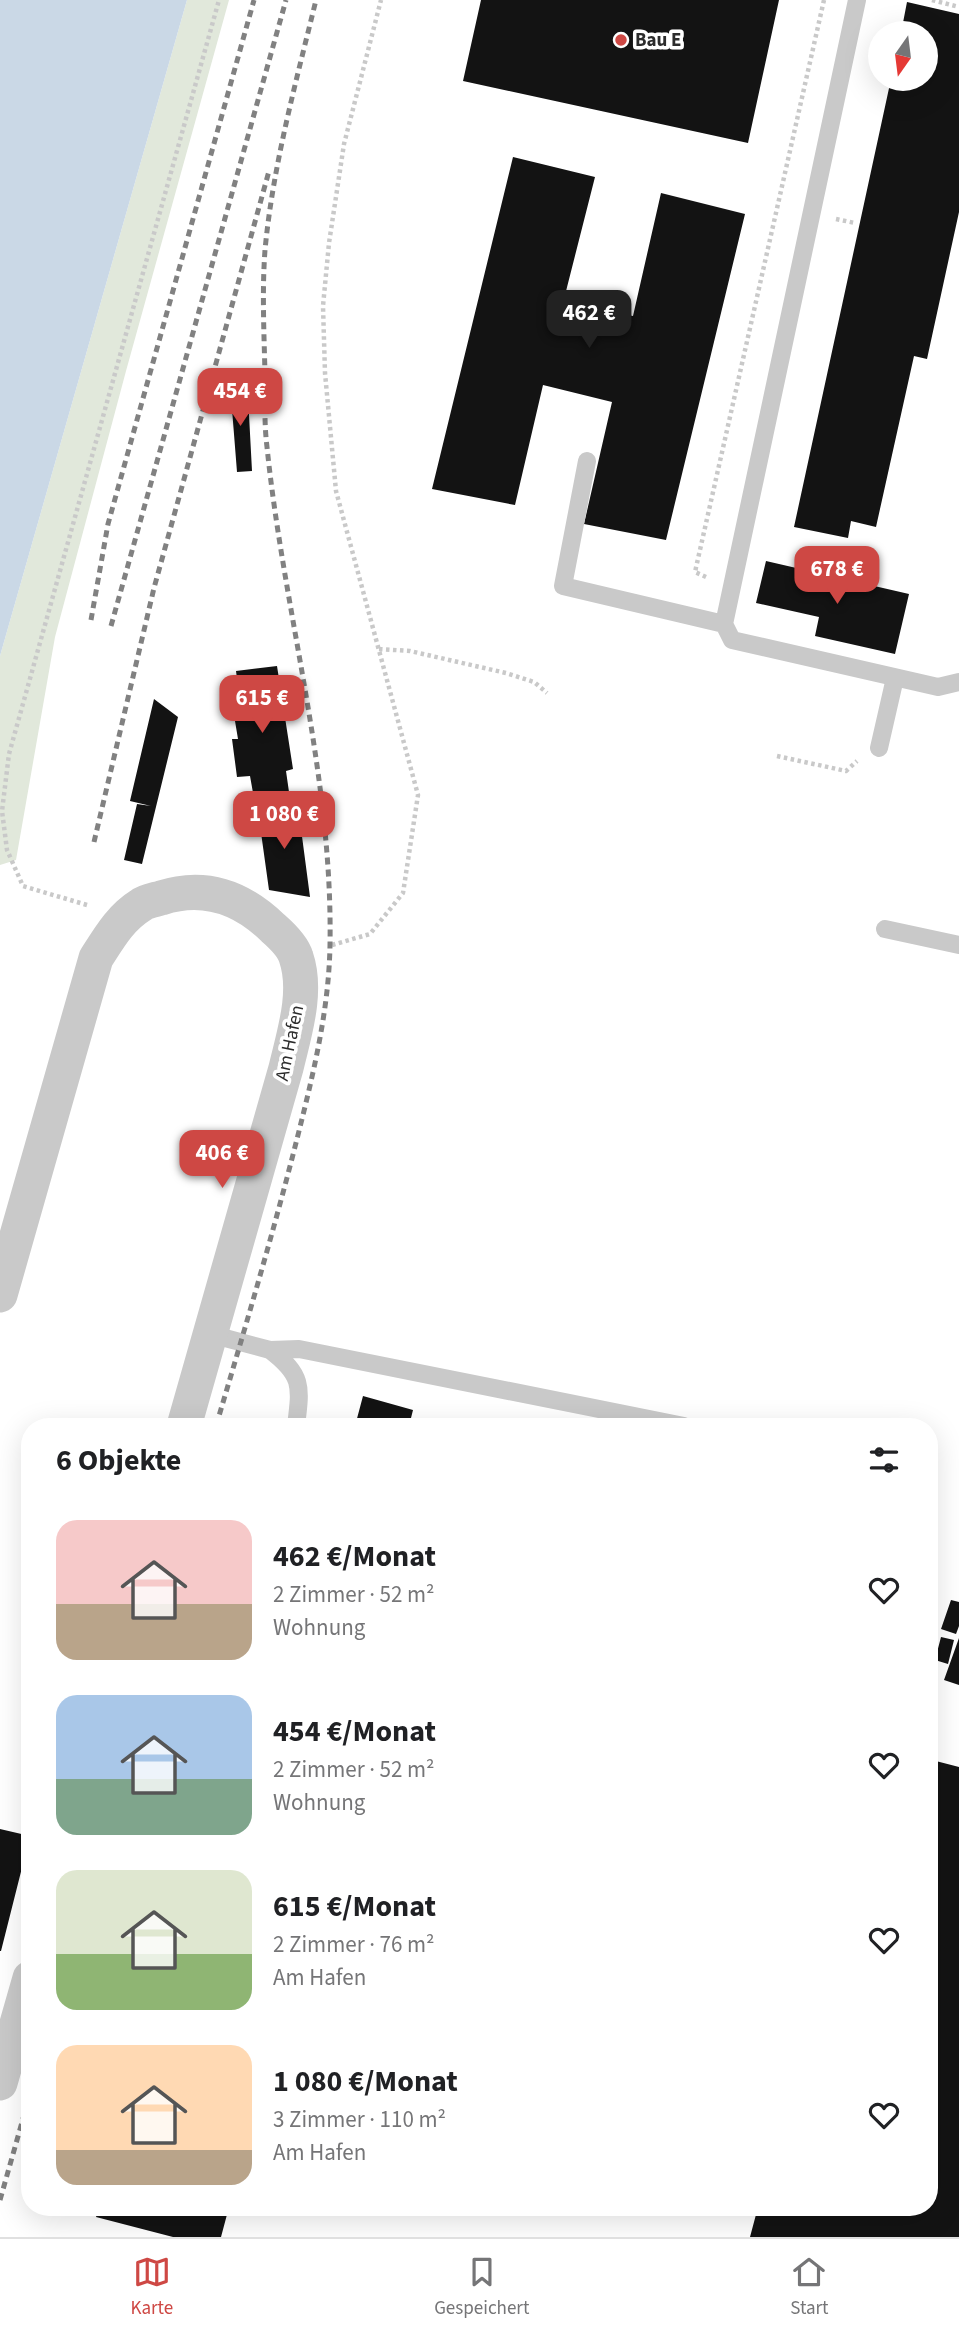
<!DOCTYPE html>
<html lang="de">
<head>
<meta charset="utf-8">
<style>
	:root { --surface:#fff; --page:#f2f2f2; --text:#202124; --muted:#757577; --line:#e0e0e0; --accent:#ce4844 }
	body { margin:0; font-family:"Source Sans 3",sans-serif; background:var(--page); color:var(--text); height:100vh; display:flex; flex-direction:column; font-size:26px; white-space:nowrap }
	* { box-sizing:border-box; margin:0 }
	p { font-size:23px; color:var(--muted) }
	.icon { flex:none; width:38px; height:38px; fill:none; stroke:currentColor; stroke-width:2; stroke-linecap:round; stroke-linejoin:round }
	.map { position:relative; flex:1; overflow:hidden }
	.side { position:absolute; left:21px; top:1418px; width:917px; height:798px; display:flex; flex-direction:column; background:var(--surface); border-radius:28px; box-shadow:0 7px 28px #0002 }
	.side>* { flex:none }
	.needle { width:46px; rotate:194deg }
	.tools { position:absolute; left:868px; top:21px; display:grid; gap:14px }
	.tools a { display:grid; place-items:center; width:70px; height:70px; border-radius:50%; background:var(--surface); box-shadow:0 7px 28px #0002; font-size:35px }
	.price { position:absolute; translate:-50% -60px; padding:0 16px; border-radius:14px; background:var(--accent); color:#fff; font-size:23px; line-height:46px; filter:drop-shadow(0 2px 4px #0008) }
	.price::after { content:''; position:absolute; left:50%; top:42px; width:21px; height:16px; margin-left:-10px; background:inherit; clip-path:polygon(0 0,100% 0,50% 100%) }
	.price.current { background:#222; color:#fff }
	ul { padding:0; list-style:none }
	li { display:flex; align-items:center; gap:21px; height:175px; padding:0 35px }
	li span { display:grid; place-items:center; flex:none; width:196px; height:140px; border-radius:21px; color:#555 }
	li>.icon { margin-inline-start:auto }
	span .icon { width:84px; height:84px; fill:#fffc; stroke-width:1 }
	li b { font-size:30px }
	h2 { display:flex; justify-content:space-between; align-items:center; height:84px; padding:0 35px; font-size:30px }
	.tabs { display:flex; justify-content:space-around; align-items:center; height:98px; border-top:2px solid var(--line); background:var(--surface); font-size:19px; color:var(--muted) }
	.tabs a { display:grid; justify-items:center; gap:4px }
	.tabs .current { color:var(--accent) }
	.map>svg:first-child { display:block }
</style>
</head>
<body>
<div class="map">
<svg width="959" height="2237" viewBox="0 0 959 2237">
	<rect width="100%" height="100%" fill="#fff"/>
	<!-- green -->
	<path fill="#e1e8db" d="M187,0H229L126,371L55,637L16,860L0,865V656Z"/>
	<!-- water -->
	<path fill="#cad8e6" d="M0,0H187L0,656Z"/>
	<!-- building -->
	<path fill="#131313" d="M481,0H779L748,143L463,81Z
		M907,2L959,14V212L927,359L914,356L876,527L851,521L848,538L794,527L891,79H926V33H901Z
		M513,157L595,177L563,303L633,316L661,193L745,214L666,540L584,524L612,402L543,385L515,505L432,489Z
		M221,393L248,396L252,471L237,472L232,409H217Z
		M766,561L909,594L895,654L815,636L819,617L756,603Z
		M277,666L293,769L286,771L290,799L255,804L250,776L237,777L232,739H238L233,709L241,708L236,671Z
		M154,699L178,717L142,864L124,860L137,804L151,806L130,801Z
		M298,806L310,897L269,890L258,811Z
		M363,1396L413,1410L409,1426H355Z
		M951,1600L959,1602V1626L956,1634L941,1629Z
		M941,1637L954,1640L948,1664L935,1660Z
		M959,1638V1685L944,1680Z
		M932,1760L959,1767V2237H750L758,2207H929V1771Z
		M0,1829L30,1836L1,1951H0Z
		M99,2207H229L221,2237H173L96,2217Z"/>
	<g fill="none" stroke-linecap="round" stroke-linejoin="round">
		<!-- path -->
		<path stroke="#c9c9c9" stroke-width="4.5" stroke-dasharray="3.5 3.5" stroke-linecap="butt" d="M932,0L959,7
			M836,219L855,223
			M706,577L695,572L824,0
			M379,649L410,651L506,673L534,682L547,693
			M777,756L846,771L857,761
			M87,905L23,886L7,850L2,811L9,754L219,0
			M332,945L370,934L403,893L418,795L336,491L325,373L323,306L329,243L344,144L381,0"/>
		<!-- service -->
		<path stroke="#c9c9c9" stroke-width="18" d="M857,0L724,624L732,640L938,687L959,682
			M587,461L563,586L724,624
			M879,748L895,678
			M885,929L959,945
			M210,1334L270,1350
			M296,1426C301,1386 303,1375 270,1350L299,1349L684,1426"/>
		<!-- minor -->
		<path stroke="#c9c9c9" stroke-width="35" d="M0,1295L96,958C109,938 120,918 141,905C146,901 154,900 161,898C204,884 241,897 273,928C281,935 293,947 296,957C308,992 294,1034 286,1068L184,1426
			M0,2083L30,1978"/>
		<!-- rail -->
		<path stroke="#818181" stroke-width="5" stroke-dasharray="7 5" stroke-linecap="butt" d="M91,620L108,524L254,0
			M111,626L286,0
			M94,842L154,588L269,171
			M216,1426C245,1328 274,1231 299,1131C314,1071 329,1008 330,945C333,777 284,613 267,447C264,423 265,398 265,374C264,333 262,290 265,250C273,165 296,82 316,0
			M0,2200L30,2094"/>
	</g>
	<!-- markers -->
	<circle fill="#ce4844" stroke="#fff" stroke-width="2.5" cx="621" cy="40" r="7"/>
	<g text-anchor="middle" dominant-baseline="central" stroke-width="7" stroke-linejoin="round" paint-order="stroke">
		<!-- poi labels -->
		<g font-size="19" font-weight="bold" fill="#2c2c2c" stroke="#fff" text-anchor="start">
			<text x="635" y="40">Bau E</text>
		</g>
		<!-- street labels -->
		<g font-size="19" fill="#2c2c2c" stroke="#fff">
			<text transform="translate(290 1043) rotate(-78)">Am Hafen</text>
		</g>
	</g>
</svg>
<div class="tools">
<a><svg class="needle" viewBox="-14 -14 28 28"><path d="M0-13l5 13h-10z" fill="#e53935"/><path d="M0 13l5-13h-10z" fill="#757577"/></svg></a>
</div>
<b class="price current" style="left:589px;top:350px">462 €</b>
<b class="price" style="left:240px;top:428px">454 €</b>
<b class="price" style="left:837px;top:606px">678 €</b>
<b class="price" style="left:262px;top:735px">615 €</b>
<b class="price" style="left:284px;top:851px">1 080 €</b>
<b class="price" style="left:222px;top:1190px">406 €</b>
<section class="side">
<h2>6 Objekte<svg class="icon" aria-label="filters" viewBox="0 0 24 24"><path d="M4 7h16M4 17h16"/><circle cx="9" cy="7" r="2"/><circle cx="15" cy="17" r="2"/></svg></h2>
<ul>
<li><span style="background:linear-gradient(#f6c9c9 60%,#b9a48a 0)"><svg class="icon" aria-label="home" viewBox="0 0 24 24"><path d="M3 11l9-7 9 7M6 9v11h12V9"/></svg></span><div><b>462 €/Monat</b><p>2 Zimmer · 52 m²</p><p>Wohnung</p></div><svg class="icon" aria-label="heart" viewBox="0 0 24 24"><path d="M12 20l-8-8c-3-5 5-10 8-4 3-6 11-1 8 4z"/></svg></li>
<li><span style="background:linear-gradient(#a9c7e8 60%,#7fa58c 0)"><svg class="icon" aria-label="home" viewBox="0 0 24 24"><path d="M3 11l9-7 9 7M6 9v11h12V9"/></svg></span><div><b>454 €/Monat</b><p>2 Zimmer · 52 m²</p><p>Wohnung</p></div><svg class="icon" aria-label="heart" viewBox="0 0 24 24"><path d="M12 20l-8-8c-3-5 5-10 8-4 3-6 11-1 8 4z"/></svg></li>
<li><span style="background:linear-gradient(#dfe7d0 60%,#8fb573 0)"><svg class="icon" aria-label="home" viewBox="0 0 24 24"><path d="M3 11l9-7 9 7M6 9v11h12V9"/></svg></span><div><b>615 €/Monat</b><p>2 Zimmer · 76 m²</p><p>Am Hafen</p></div><svg class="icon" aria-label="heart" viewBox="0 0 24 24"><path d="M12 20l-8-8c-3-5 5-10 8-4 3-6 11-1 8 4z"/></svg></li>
<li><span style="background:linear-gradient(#ffd9b3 75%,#b9a48a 0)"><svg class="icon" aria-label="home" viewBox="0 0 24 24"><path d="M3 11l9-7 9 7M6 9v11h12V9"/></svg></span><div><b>1 080 €/Monat</b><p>3 Zimmer · 110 m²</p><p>Am Hafen</p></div><svg class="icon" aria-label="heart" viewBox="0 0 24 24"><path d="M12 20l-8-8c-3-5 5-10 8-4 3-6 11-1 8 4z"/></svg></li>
</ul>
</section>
</div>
<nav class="tabs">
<a class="current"><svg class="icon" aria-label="map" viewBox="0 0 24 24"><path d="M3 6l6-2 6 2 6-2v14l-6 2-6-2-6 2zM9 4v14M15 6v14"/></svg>Karte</a>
<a><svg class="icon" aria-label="saved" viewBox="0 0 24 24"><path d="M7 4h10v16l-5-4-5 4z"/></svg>Gespeichert</a>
<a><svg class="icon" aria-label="home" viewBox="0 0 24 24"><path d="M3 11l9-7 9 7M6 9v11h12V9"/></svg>Start</a>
</nav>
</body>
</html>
